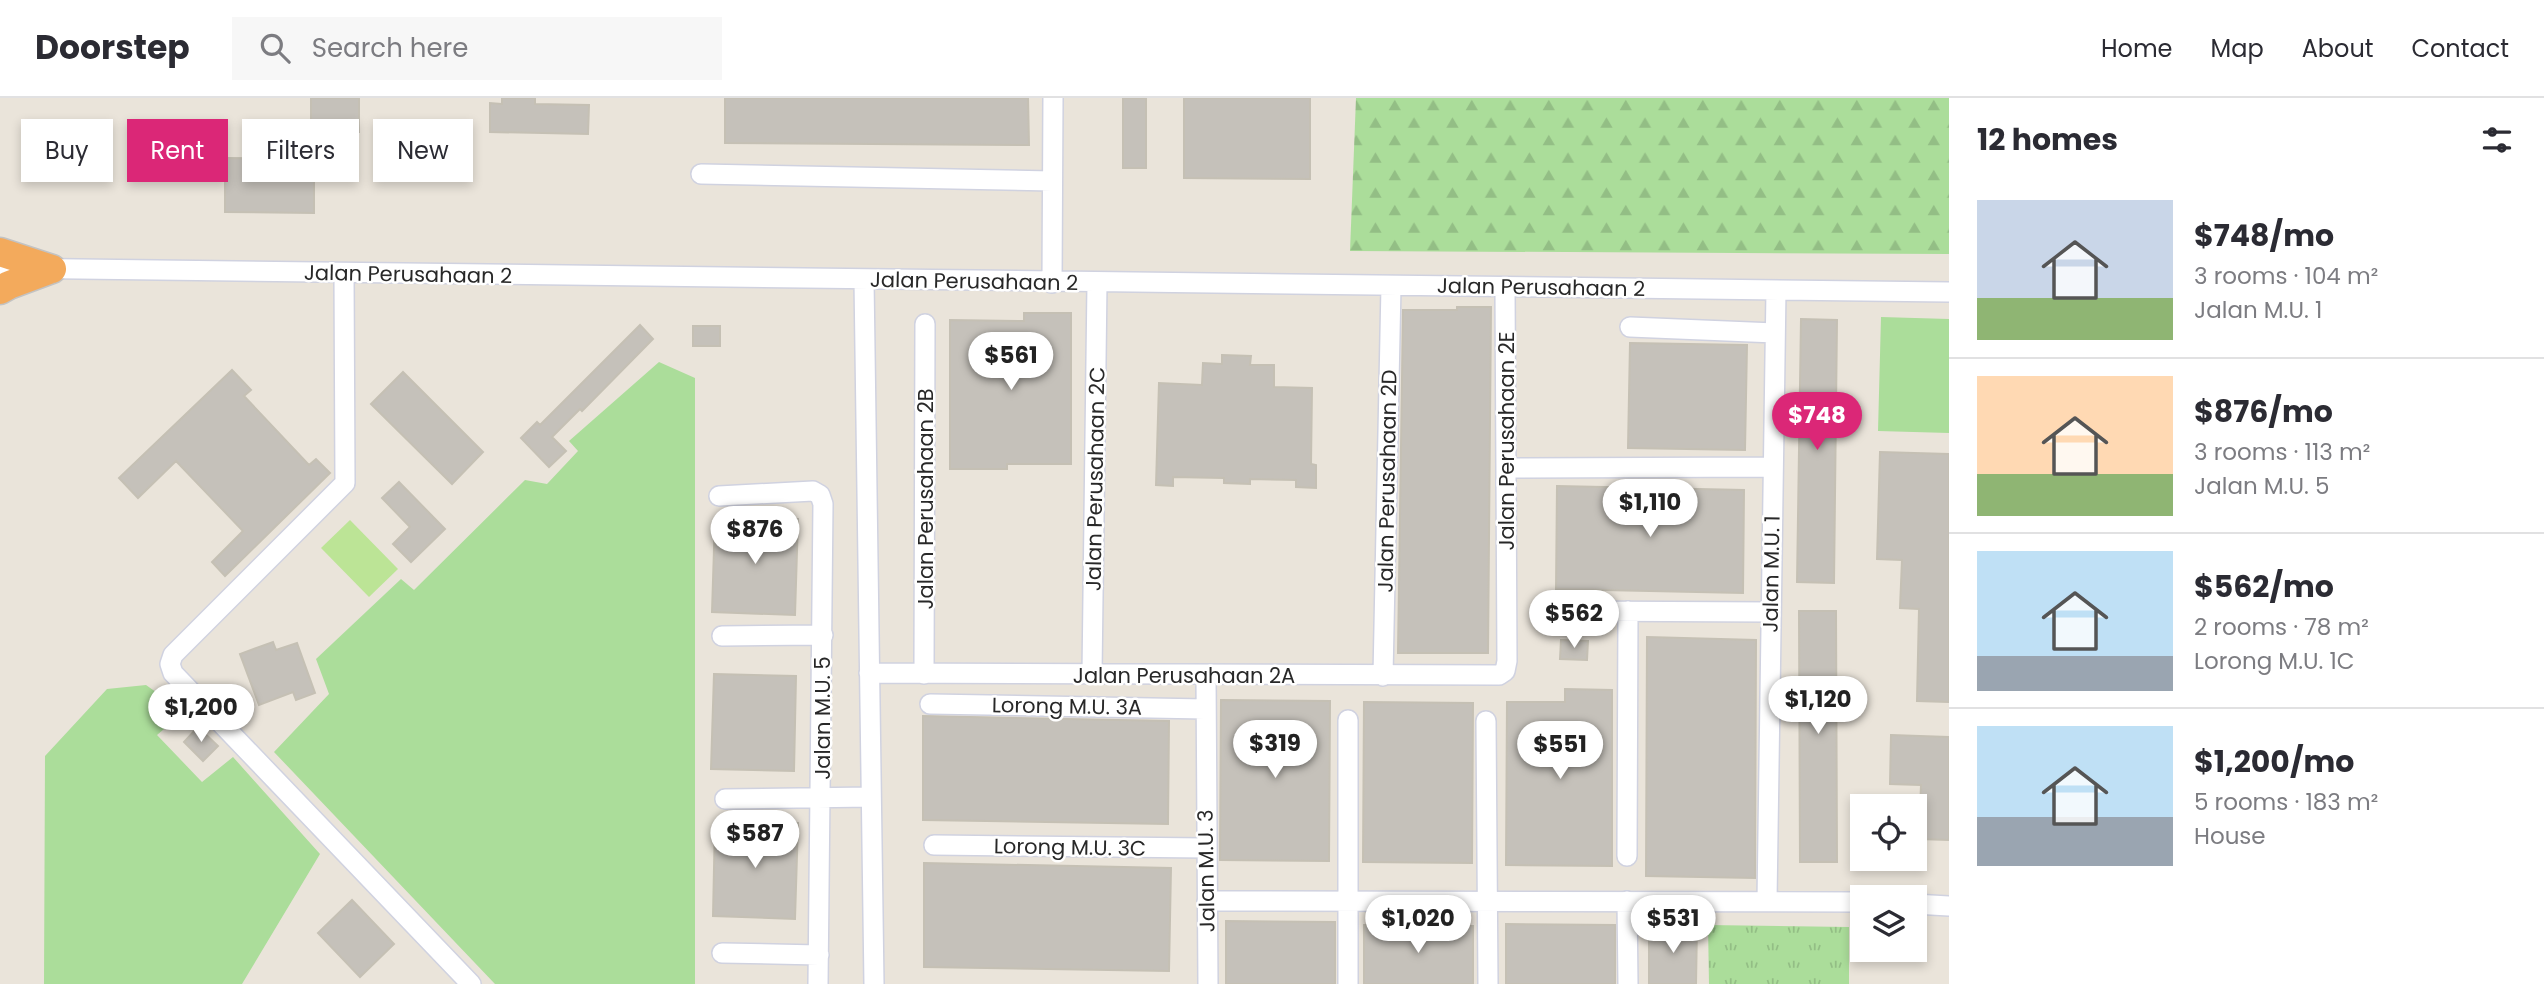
<!DOCTYPE html>
<html lang="en">
<head>
<meta charset="utf-8">
<style>
	:root { --surface:#fff; --page:#f7f7f7; --text:#2b2b33; --muted:#7c7c81; --line:#e1e1e2; --accent:#db2777 }
	body { margin:0; font-family:Poppins,sans-serif; background:var(--page); color:var(--text); height:100vh; display:flex; flex-direction:column; font-size:26px; white-space:nowrap }
	* { box-sizing:border-box; margin:0 }
	p { font-size:23px; color:var(--muted) }
	.icon { flex:none; width:38px; height:38px; fill:none; stroke:currentColor; stroke-width:2; stroke-linecap:round; stroke-linejoin:round }
	.map { position:relative; flex:1; overflow:hidden }
	.panel { display:flex; flex-direction:column; background:var(--surface); width:595px }
	.panel>* { flex:none }
	.hud { position:absolute; left:21px; top:21px; width:665px; height:63px; display:flex; gap:14px }
	.controls { position:absolute; left:1850px; top:696px; display:grid; gap:14px }
	.controls a { display:grid; place-items:center; width:77px; height:77px; border-radius:0px; background:var(--surface); box-shadow:0 4px 10px #0003; font-size:35px }
	.price { position:absolute; translate:-50% -60px; padding:0 16px; border-radius:24px; background:#fff; color:#222; font-size:23px; line-height:46px; filter:drop-shadow(0 2px 4px #0008) }
	.price::after { content:''; position:absolute; left:50%; top:42px; width:21px; height:16px; margin-left:-10px; background:inherit; clip-path:polygon(0 0,100% 0,50% 100%) }
	.price.active { background:var(--accent); color:#fff }
	ul { padding:0; list-style:none }
	li { display:flex; align-items:center; gap:21px; height:175px; padding:0 28px }
	li+li { border-top:2px solid var(--line) }
	li span { display:grid; place-items:center; flex:none; width:196px; height:140px; border-radius:0px; color:#555 }
	li>.icon { margin-inline-start:auto }
	span .icon { width:84px; height:84px; fill:#fffc; stroke-width:1 }
	li b { font-size:30px }
	h2 { display:flex; justify-content:space-between; align-items:center; height:84px; padding:0 28px; font-size:30px }
	.tag { padding:0 24px; border-radius:0px; background:var(--surface); box-shadow:0 4px 10px #0003; font-size:24px; line-height:63px }
	.tag.active { background:var(--accent); color:#fff }
	header { display:flex; align-items:center; gap:42px; box-sizing:border-box; height:98px; padding:0 35px; background:var(--surface); border-bottom:2px solid var(--line) }
	header strong { font-size:33px }
	nav { display:flex; gap:38px; margin-inline-start:auto; font-size:24px }
	.search { width:490px; height:63px; background:var(--page); display:flex; align-items:center; gap:18px; box-sizing:border-box; padding:0 24px; border-radius:0px; color:var(--muted); font-size:26px }
	main { display:flex; flex:1; min-height:0 }
	.map>svg:first-child { display:block }
</style>
</head>
<body>
<header>
<strong>Doorstep</strong>
<div class="search"><svg class="icon" aria-label="search" viewBox="0 0 24 24"><circle cx="10" cy="10" r="6"/><path d="M15 15l6 6"/></svg>Search here</div>
<nav><a>Home</a><a>Map</a><a>About</a><a>Contact</a></nav>
</header>
<main>
<div class="map">
<svg width="1949" height="886" viewBox="0 0 1949 886">
	<defs>
		<pattern id="forest-firs" width="22" height="20" patternUnits="userSpaceOnUse" patternTransform="scale(1.75)"><rect width="22" height="20" fill="#abdd9a"/><path d="M5 1l3.5 6h-7zM16 11l3.5 6h-7z" fill="#93be85"/></pattern>
		<pattern id="park-tufts" width="24" height="20" patternUnits="userSpaceOnUse" patternTransform="scale(1.75)"><rect width="24" height="20" fill="#abdd9a"/><path d="M3 7l-1-3M5 7V3M7 7l1-3M15 17l-1-3M17 17v-4M19 17l1-3" fill="none" stroke="#93be85"/></pattern>
	</defs>
	<rect width="100%" height="100%" fill="#eae4da"/>
	<!-- grass -->
	<path fill="#abdd9a" d="M1881,219L1949,221V335L1878,333Z
		M659,264L695,280V886H495L274,654L329,596L316,561L401,481L414,492L525,382L547,386L578,353L569,343Z
		M146,587L184,614L157,637L202,684L233,659L320,756L242,886H44L45,658L107,591Z"/>
	<!-- forest -->
	<path fill="url(#forest-firs)" d="M1356,0H1949V156L1350,153Z"/>
	<!-- park -->
	<path fill="url(#park-tufts)" d="M1708,827L1849,829V886H1709Z"/>
	<!-- pitch -->
	<path fill="#bce496" d="M350,422L398,471L369,499L321,450Z"/>
	<!-- building -->
	<path fill="#c5c1ba" stroke="#c5c0b4" stroke-width="2" d="M311,0H359V34H311Z
		M502,0H535V6L589,7L588,36L490,34V5L502,6Z
		M725,0H1028L1029,47L725,45Z
		M1123,0H1146V70H1123Z
		M1184,0H1310V81L1184,80Z
		M225,60L314,61V115L225,114Z
		M1457,209H1491L1488,555H1398L1403,212H1457Z
		M1024,215H1071V366H1007V371H950V222L1024,223Z
		M1801,221L1837,222L1834,485L1797,484Z
		M640,227L653,241L582,313L580,311L552,339L566,353L549,369L521,340L537,324L540,327Z
		M693,228H720V248H693Z
		M1630,245L1747,247L1745,352L1628,350Z
		M1222,257L1251,258L1250,267H1274V289L1312,290L1311,366L1316,367V390L1296,389V382L1250,381V386L1224,385V380L1173,379V388L1156,387L1159,285L1202,287L1203,265L1222,266Z
		M232,272L251,292L244,298L309,367L316,361L330,375L225,478L212,464L243,433L176,363L138,400L119,380Z
		M403,274L483,354L452,386L371,306Z
		M1880,354L1949,356V604L1917,603L1919,511L1900,510L1902,462L1877,461Z
		M399,384L445,431L411,464L393,446L410,429L382,400Z
		M1557,388L1744,392L1743,495L1556,491Z
		M715,419L798,421L795,517L712,514Z
		M1799,513H1836L1837,764H1800Z
		M1647,539L1756,542L1755,780L1646,778Z
		M1561,542L1588,543L1587,562L1560,561Z
		M273,544L276,552L297,545L315,595L296,602L293,594L259,607L240,556Z
		M714,576L796,578L794,673L711,671Z
		M1565,591L1612,592V768L1506,767L1507,604H1565Z
		M1221,602L1330,603L1329,763L1220,762Z
		M1364,604L1473,605L1472,765L1363,764Z
		M923,618L1169,623L1168,726L923,722Z
		M198,629L218,648L203,663L184,644Z
		M1891,637L1949,639V742L1919,741L1921,687L1890,686Z
		M715,723L798,725L795,821L713,818Z
		M924,765L1171,770L1169,873L924,869Z
		M352,802L394,846L360,879L318,835Z
		M1226,823L1335,824V886H1226Z
		M1506,826L1615,827V886H1506Z
		M1364,827L1473,828V886H1364Z
		M1649,827L1697,828L1696,886H1649Z"/>
	<g fill="none" stroke-linecap="round" stroke-linejoin="round">
		<!-- minor casing -->
		<g stroke="#d0d2e0" stroke-width="22">
			<path id="minor" d="M701,76L1052,83
				M0,170L1949,194
				M344,175L345,385L173,557L170,566L173,575L471,886
				M864,182L874,886
				M1052,185L1053,0
				M1630,229L1775,235
				M1507,370L1773,369
				M719,398L813,393L820,397L823,406L818,886
				M1564,513L1771,514
				M722,538L823,537
				M869,575L1499,577L1505,573L1507,563L1505,189
				M924,576L925,226
				M1092,576L1097,185
				M1206,577L1208,886
				M1383,578L1391,188
				M930,606L1205,611
				M1348,622V886
				M1486,623L1488,886
				M725,701L871,699
				M934,747L1206,750
				M1627,758L1628,513
				M1207,803L1862,804
				M1627,803L1628,886
				M1767,803L1776,192
				M1914,806L1949,808
				M722,855L819,857"/>
		</g>
		<!-- highway casing -->
		<g stroke="#c3c3c3" stroke-width="31">
			<path id="highway" d="M0,154L52,171
				M0,192L9,187L52,171"/>
		</g>
		<!-- minor -->
		<use href="#minor" stroke="#fff" stroke-width="19"/>
		<!-- highway -->
		<use href="#highway" stroke="#f3aa5c" stroke-width="28"/>
	</g>
	<g text-anchor="middle" dominant-baseline="central" stroke-width="5" stroke-linejoin="round" paint-order="stroke">
		<!-- street labels -->
		<g font-size="21" fill="#282828" stroke="#fff">
			<text transform="translate(408 176) rotate(1)">Jalan Perusahaan 2</text>
			<text transform="translate(974 183) rotate(1)">Jalan Perusahaan 2</text>
			<text transform="translate(1541 189) rotate(1)">Jalan Perusahaan 2</text>
			<text transform="translate(1506 343) rotate(-90)">Jalan Perusahaan 2E</text>
			<text transform="translate(1095 381) rotate(-89)">Jalan Perusahaan 2C</text>
			<text transform="translate(1387 383) rotate(-89)">Jalan Perusahaan 2D</text>
			<text transform="translate(925 401) rotate(-90)">Jalan Perusahaan 2B</text>
			<text transform="translate(1771 476) rotate(-89)">Jalan M.U. 1</text>
			<text x="1184" y="577">Jalan Perusahaan 2A</text>
			<text transform="translate(1067 608) rotate(1)">Lorong M.U. 3A</text>
			<text transform="translate(822 620) rotate(-90)">Jalan M.U. 5</text>
			<text transform="translate(1070 749) rotate(1)">Lorong M.U. 3C</text>
			<text transform="translate(1206 773) rotate(-91)">Jalan M.U. 3</text>
		</g>
	</g>
</svg>
<div class="controls">
<a><svg class="icon" aria-label="locate" viewBox="0 0 24 24"><circle cx="12" cy="12" r="6"/><path d="M12 2v4M12 18v4M2 12h4M18 12h4"/></svg></a>
<a><svg class="icon" aria-label="layers" viewBox="0 0 24 24"><path d="M12 4l9 5-9 5-9-5zM3 14l9 5 9-5"/></svg></a>
</div>
<b class="price" style="left:1011px;top:294px">$561</b>
<b class="price active" style="left:1817px;top:354px">$748</b>
<b class="price" style="left:1650px;top:441px">$1,110</b>
<b class="price" style="left:755px;top:468px">$876</b>
<b class="price" style="left:1574px;top:552px">$562</b>
<b class="price" style="left:1818px;top:638px">$1,120</b>
<b class="price" style="left:201px;top:646px">$1,200</b>
<b class="price" style="left:1275px;top:682px">$319</b>
<b class="price" style="left:1560px;top:683px">$551</b>
<b class="price" style="left:755px;top:772px">$587</b>
<b class="price" style="left:1418px;top:857px">$1,020</b>
<b class="price" style="left:1673px;top:857px">$531</b>
<div class="hud">
<a class="tag">Buy</a>
<a class="tag active">Rent</a>
<a class="tag">Filters</a>
<a class="tag">New</a>
</div>
</div>
<section class="panel">
<h2>12 homes<svg class="icon" aria-label="filters" viewBox="0 0 24 24"><path d="M4 7h16M4 17h16"/><circle cx="9" cy="7" r="2"/><circle cx="15" cy="17" r="2"/></svg></h2>
<ul>
<li><span style="background:linear-gradient(#c9d6e8 70%,#8fb573 0)"><svg class="icon" aria-label="home" viewBox="0 0 24 24"><path d="M3 11l9-7 9 7M6 9v11h12V9"/></svg></span><div><b>$748/mo</b><p>3 rooms · 104 m²</p><p>Jalan M.U. 1</p></div></li>
<li><span style="background:linear-gradient(#ffd9b3 70%,#8fb573 0)"><svg class="icon" aria-label="home" viewBox="0 0 24 24"><path d="M3 11l9-7 9 7M6 9v11h12V9"/></svg></span><div><b>$876/mo</b><p>3 rooms · 113 m²</p><p>Jalan M.U. 5</p></div></li>
<li><span style="background:linear-gradient(#bfe0f5 75%,#9aa5b1 0)"><svg class="icon" aria-label="home" viewBox="0 0 24 24"><path d="M3 11l9-7 9 7M6 9v11h12V9"/></svg></span><div><b>$562/mo</b><p>2 rooms · 78 m²</p><p>Lorong M.U. 1C</p></div></li>
<li><span style="background:linear-gradient(#bfe0f5 65%,#9aa5b1 0)"><svg class="icon" aria-label="home" viewBox="0 0 24 24"><path d="M3 11l9-7 9 7M6 9v11h12V9"/></svg></span><div><b>$1,200/mo</b><p>5 rooms · 183 m²</p><p>House</p></div></li>
</ul>
</section>
</main>
</body>
</html>
